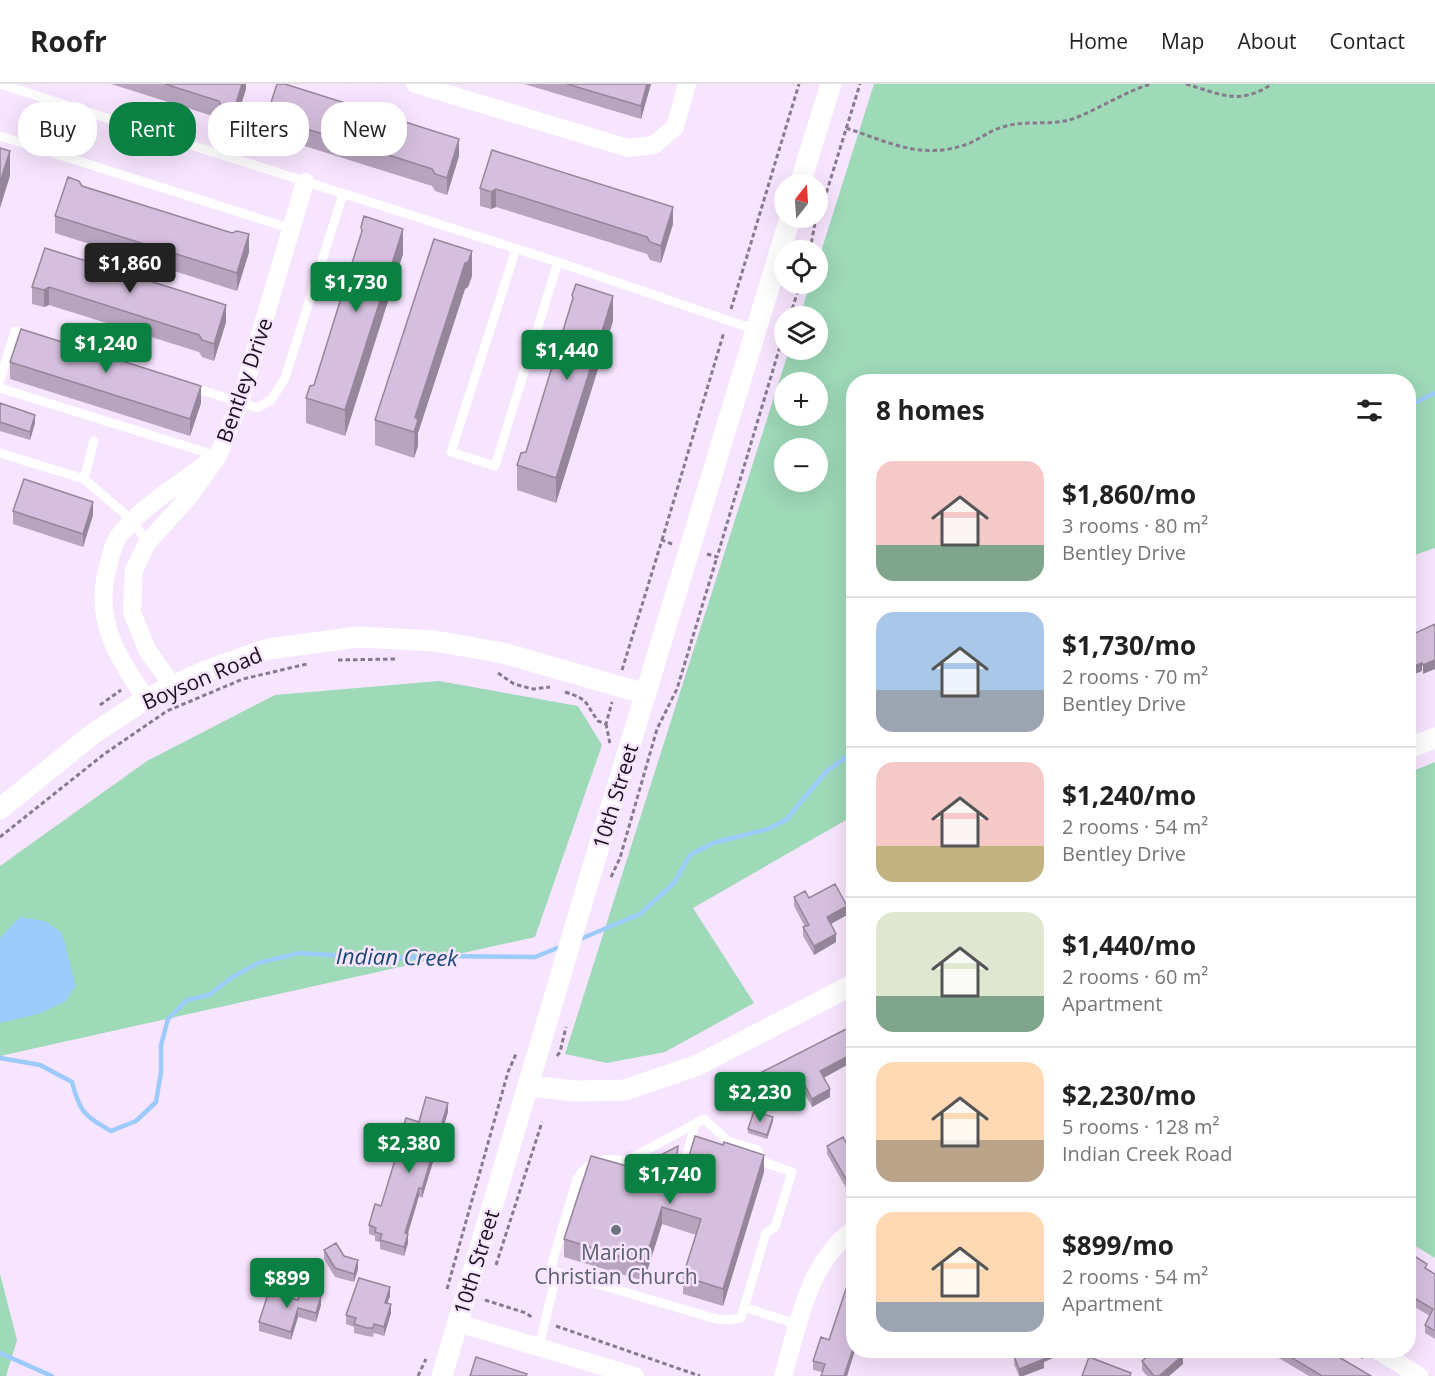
<!DOCTYPE html>
<html lang="en">
<head>
<meta charset="utf-8">
<style>
	:root { --surface:#fff; --page:#f6f6f6; --text:#222; --muted:#767676; --line:#e0e0e0; --accent:#0b8043 }
	body { margin:0; font-family:"Open Sans",sans-serif; background:var(--page); color:var(--text); height:100vh; display:flex; flex-direction:column; font-size:22px; white-space:nowrap }
	* { box-sizing:border-box; margin:0 }
	p { font-size:20px; color:var(--muted) }
	.icon { flex:none; width:33px; height:33px; fill:none; stroke:currentColor; stroke-width:2; stroke-linecap:round; stroke-linejoin:round }
	.map { position:relative; flex:1; overflow:hidden }
	.side { position:absolute; left:846px; top:290px; width:570px; height:984px; display:flex; flex-direction:column; background:var(--surface); border-radius:24px; box-shadow:0 6px 24px #0002 }
	.side>* { flex:none }
	.hud { position:absolute; left:18px; top:18px; width:570px; height:54px; display:flex; gap:12px }
	.needle { width:39px; rotate:17deg }
	.fabs { position:absolute; left:774px; top:90px; display:grid; gap:12px }
	.fabs a { display:grid; place-items:center; width:54px; height:54px; border-radius:50%; background:var(--surface); box-shadow:0 6px 24px #0002; font-size:30px }
	.price { position:absolute; translate:-50% -51px; padding:0 14px; border-radius:6px; background:var(--accent); color:#fff; font-size:20px; line-height:39px; filter:drop-shadow(0 2px 3px #0008) }
	.price::after { content:''; position:absolute; left:50%; top:36px; width:18px; height:14px; margin-left:-9px; background:inherit; clip-path:polygon(0 0,100% 0,50% 100%) }
	.price.on { background:#222; color:#fff }
	ul { padding:0; list-style:none }
	li { display:flex; align-items:center; gap:18px; height:150px; padding:0 30px }
	li+li { border-top:2px solid var(--line) }
	li span { display:grid; place-items:center; flex:none; width:168px; height:120px; border-radius:18px; color:#555 }
	li>.icon { margin-inline-start:auto }
	span .icon { width:72px; height:72px; fill:#fffc; stroke-width:1 }
	li b { font-size:26px }
	h2 { display:flex; justify-content:space-between; align-items:center; height:72px; padding:0 30px; font-size:26px }
	.pill { padding:0 21px; border-radius:24px; background:var(--surface); box-shadow:0 6px 24px #0002; font-size:21px; line-height:54px }
	.pill.on { background:var(--accent); color:#fff }
	header { display:flex; align-items:center; gap:36px; box-sizing:border-box; height:84px; padding:0 30px; background:var(--surface); border-bottom:2px solid var(--line) }
	header strong { font-size:28px }
	nav { display:flex; gap:33px; margin-inline-start:auto; font-size:21px }
	.map>svg:first-child { display:block }
</style>
</head>
<body>
<header>
<strong>Roofr</strong>
<nav><a>Home</a><a>Map</a><a>About</a><a>Contact</a></nav>
</header>
<div class="map">
<svg width="1435" height="1292" viewBox="0 0 1435 1292">
	<rect width="100%" height="100%" fill="#f7e4fe"/>
	<!-- green -->
	<path fill="#9ed9b8" fill-rule="evenodd" d="M874,0H1435V464L1409,473L1408,297H854L853,732L693,824L754,919L665,968L607,979L565,970L789,266H818V232H800L810,200H818V177ZM784,298H818V332H784ZM784,364H818V398H784Z
		M439,597L578,622L602,661L535,853L0,972V782L147,677L275,611Z
		M1435,678V1174L1409,1158L1408,689Z
		M0,1190L17,1256L6,1292H0Z"/>
	<!-- water -->
	<path fill="#9ccbfb" d="M20,833L45,837L62,849L76,902L65,918L38,930L0,939V854Z"/>
	<g fill="none" stroke-linecap="round" stroke-linejoin="round">
		<!-- stream -->
		<path stroke="#9ccbfb" stroke-width="4.5" d="M1408,322L1435,309
			M578,856L640,830L674,799L690,771L713,759L768,745L786,736L826,688L854,667
			M0,974L40,981L72,998C80,1029 84,1031 111,1047L136,1037L156,1018L161,988V961L168,935L187,916L209,911L231,894L258,879L300,869L387,875L435,872L535,873L562,862
			M0,1269L52,1292"/>
		<!-- path -->
		<path stroke="#877a8c" stroke-width="3" stroke-dasharray="4.5 3" stroke-linecap="butt" d="M1186,0C1220,10 1239,22 1272,0
			M846,44C891,59 923,77 970,59C981,54 991,46 1003,43C1027,35 1051,43 1075,34C1101,24 1124,8 1151,0
			M810,166L815,139L821,126L860,0
			M731,225L799,0
			M790,232L800,200
			M662,456L724,248
			M707,470L717,473L784,249
			M338,576L397,575
			M622,586L662,456L672,460
			M498,589L514,600L533,605L550,603
			M565,608C590,616 584,618 598,637L606,640L612,618
			M100,621L121,606
			M606,640L610,660
			M0,753L103,671L167,627L243,595L307,580
			M611,793L620,774L657,645L677,605L717,473
			M557,972L560,968L566,943
			M853,1126H854
			M496,1181L542,1038
			M447,1205L508,988L516,970
			M485,1216L526,1229L533,1234
			M556,1242L700,1292
			M1108,1266H1131
			M1349,1266L1363,1274
			M418,1292L426,1275"/>
		<!-- service -->
		<path stroke="#fff" stroke-width="9" d="M0,0L558,178L756,246
			M0,52L292,145
			M516,165L451,368L495,382L558,178
			M0,296L15,247L30,252
			M189,302L257,324L271,316L285,294L343,110
			M0,304L218,372
			M0,369L84,395L133,437L147,459
			M84,395L94,357
			M704,1035L728,1057L758,1066L761,1077L792,1088L775,1143L766,1149L741,1234L730,1236L716,1235L550,1186L577,1095C588,1076 605,1073 626,1077Z
			M683,1086L695,1040
			M744,1223L799,1241
			M539,1263L557,1188"/>
		<!-- minor -->
		<path stroke="#fff" stroke-width="18" d="M415,0L628,64L654,61L675,43L687,0
			M173,602L147,566L132,528L134,486L147,459L188,414L218,372L240,318L305,98
			M146,615C116,570 92,534 109,479C111,471 113,460 118,453C141,423 176,402 206,380
			M458,1239L635,1292
			M1377,1266L1419,1292
			M783,1292C799,1239 807,1180 854,1145"/>
		<!-- tertiary -->
		<path stroke="#fff" stroke-width="21" d="M800,100L831,0
			M1408,664L1435,654
			M0,725L94,649L146,615L203,588L268,565L358,553L435,557L503,569L646,610
			M529,1002L575,1007L625,1006L698,981L854,900
			M442,1292L585,809L790,134"/>
	</g>
	<!-- wall -->
	<path fill="#b8a4bf" d="M111,0H246V5L234,43L222,40L219,34Z
		M277,0L459,72L447,111L435,107L432,102L282,55L277,57L265,54V37Z
		M524,0H651L641,35Z
		M492,66L673,140L661,179L650,176L647,170L496,123L491,125L480,122V104Z
		M82,102L249,168L237,207L55,149V132Z
		M361,143L403,170L345,352L306,339V314L314,301L361,152Z
		M45,164L226,238L214,277L202,273L199,268L49,221L44,223L32,220V203Z
		M472,192L468,203L465,205L418,349V362L414,374L375,361V336Z
		M572,211L613,237L556,419L517,406V381L526,368L572,219Z
		M10,278L201,319L190,352L10,295Z
		M0,321L35,339L30,356L0,347Z
		M13,427L93,431L83,463L13,440Z
		M794,813L809,814L847,831L831,840L836,858L814,871L803,852V843H805L794,822Z
		M854,977L823,994L830,1013L812,1023L802,1005L775,1020L762,996V988Z
		M448,1028L422,1114L419,1112L408,1150V1159L404,1172L380,1165V1158L375,1157V1152L369,1150V1141L381,1122L405,1078L409,1062L401,1060V1051L419,1038Z
		M773,1037L767,1055L748,1049V1045Z
		M827,1062L854,1073V1099L846,1104L827,1070Z
		M678,1072L687,1079L764,1088L723,1222L683,1210V1192L696,1151L662,1140L644,1197L564,1173V1155L653,1089V1075Z
		M324,1166L358,1185L354,1198L335,1193L324,1175Z
		M1408,1168L1427,1185L1435,1190V1255L1425,1249V1241L1430,1232L1411,1221Z
		M390,1212L387,1219L391,1229L384,1252L374,1249L373,1253L367,1252L354,1249V1243L346,1240V1231Z
		M298,1216L321,1221L316,1238L298,1233L291,1256L259,1247V1238Z
		M855,1266L847,1292H821L822,1288L813,1286V1277Z
		M1017,1266H1053V1274L1044,1278V1284L1023,1292H1019L1014,1280V1272L1019,1270Z
		M1277,1266H1327L1371,1292H1309L1277,1273Z
		M1142,1277L1183,1280L1169,1292H1147L1142,1286Z"/>
	<!-- shaded-wall -->
	<path fill="#96869b" d="M242,0H246V5L234,43V26Z
		M647,0H651L641,35V22Z
		M282,37V55L277,57V40Z
		M459,55V72L447,111V94Z
		M10,67V92L0,124V98Z
		M496,105V123L491,125V108Z
		M673,123V140L661,179V162Z
		M403,145V170L345,352V326Z
		M249,150V168L237,207V189Z
		M472,167V192L468,203L465,205L418,349V362L414,374L415,333L465,179Z
		M49,203V221L44,223V206Z
		M613,212V237L556,419V394Z
		M226,221V238L214,277V260Z
		M201,302V319L190,352V335Z
		M35,331V339L30,356V348Z
		M93,418V431L83,463V450Z
		M1435,576V585L1423,590V581Z
		M1422,579V587L1408,593V584Z
		M847,822V831L827,842V833Z
		M836,850V858L814,871V862Z
		M854,969V977L820,996V987Z
		M802,996V1005L775,1020V1012Z
		M830,1005V1013L812,1023V1015Z
		M448,1019V1028L422,1114V1105Z
		M773,1033V1037L767,1055V1051Z
		M764,1071V1088L723,1222V1205Z
		M854,1091V1099L846,1104V1095Z
		M419,1104V1112L405,1158V1149Z
		M662,1123V1140L644,1197V1180Z
		M408,1150V1159L404,1172V1163Z
		M358,1176V1185L354,1198V1190Z
		M390,1203V1212L385,1227V1219Z
		M321,1212V1221L316,1238V1229Z
		M1411,1212V1221L1408,1224V1216Z
		M391,1220V1229L384,1252V1243Z
		M298,1224V1233L291,1256V1248Z
		M854,1262V1266H855L847,1292H844Z
		M1051,1266H1053V1274L1044,1278V1284L1023,1292H1019V1285L1042,1270Z
		M1183,1271V1280L1169,1292H1159Z"/>
	<!-- building -->
	<path fill="#d6bfde" stroke="#96869b" stroke-width="1.5" d="M165,0H242L234,26L222,23L219,17Z
		M277,0H285L459,55L447,94L435,90L432,85L282,37L277,40L265,37Z
		M567,0H647L641,22Z
		M0,64L10,67L0,98Z
		M492,66L673,123L661,162L650,158L647,153L496,105L491,108L480,104Z
		M68,93L79,97L82,102L232,149L237,147L249,150L237,189L55,132Z
		M364,132L403,145L345,326L306,314L310,302L314,301L362,147L361,143Z
		M434,155L472,167L468,178L465,179L415,333L418,336L414,348L375,336Z
		M45,164L226,221L214,260L202,256L199,251L49,203L44,206L32,203Z
		M576,200L613,212L556,394L517,381L521,369L526,368L573,214L572,211Z
		M21,245L201,302L190,335L10,278Z
		M0,319L35,331L30,348L0,338Z
		M24,395L93,418L83,450L13,427Z
		M1435,540V576L1423,581L1422,579L1408,584V557L1413,555L1411,551Z
		M835,800L847,822L827,833L836,850L814,862L803,843L809,841L794,813L805,807L809,814Z
		M854,941V969L820,987L830,1005L812,1015L802,996L775,1012L762,988Z
		M426,1013L448,1019L422,1105L419,1104L405,1149L408,1150L404,1163L380,1156L382,1150L375,1148L376,1144L369,1141L375,1120L381,1122L395,1076L405,1078L411,1054L401,1051L406,1034L419,1038Z
		M754,1027L773,1033L767,1051L748,1045Z
		M695,1052L723,1061L724,1058L764,1071L723,1205L683,1192L701,1135L662,1123L644,1180L564,1155L591,1072L663,1092L660,1087L661,1079L653,1075L678,1062L677,1071L681,1075H685L687,1079Z
		M843,1053L854,1073V1091L846,1095L827,1062Z
		M336,1159L344,1172L358,1176L354,1190L335,1184L324,1166Z
		M1408,1168L1427,1180L1425,1184L1435,1190V1247L1425,1241L1433,1225L1411,1212L1408,1216Z
		M850,1193L854,1194V1262L844,1292H821L825,1280L813,1277L821,1253L829,1256Z
		M359,1194L390,1203L385,1219L391,1220L384,1243L374,1240L373,1244H367L354,1240L356,1234L346,1231Z
		M301,1206L321,1212L316,1229L298,1224L291,1248L259,1238L269,1207L298,1216Z
		M1021,1266H1051L1042,1270L1044,1275L1019,1285L1014,1272L1022,1269Z
		M1155,1266H1179L1183,1271L1159,1292H1154L1142,1277Z
		M1279,1266H1327L1371,1292H1322Z
		M476,1273L527,1290L526,1292H470Z
		M1089,1273L1131,1289L1130,1292H1082Z"/>
	<!-- markers -->
	<circle fill="#6b7280" stroke="#f7e4fe" stroke-width="2" cx="616" cy="1146" r="6"/>
	<g text-anchor="middle" dominant-baseline="central" stroke-width="5" stroke-linejoin="round" paint-order="stroke">
		<!-- street labels -->
		<g font-size="21" fill="#19111c" stroke="#f7e4fe">
			<text transform="translate(244 296) rotate(-71)">Bentley Drive</text>
			<text transform="translate(202 594) rotate(-23)">Boyson Road</text>
			<text transform="translate(615 712) rotate(-73)">10th Street</text>
			<text transform="translate(476 1178) rotate(-73)">10th Street</text>
		</g>
		<!-- worship labels -->
		<g font-size="21" fill="#5b616d" stroke="#f7e4fe">
			<text x="616" y="1168">Marion<tspan x="616" dy="24">Christian Church</tspan></text>
		</g>
		<!-- water labels -->
		<g font-size="22" font-style="italic" fill="#194a76" stroke="#f7e4fe">
			<text transform="translate(397 872) rotate(1)">Indian Creek</text>
		</g>
	</g>
</svg>
<div class="fabs">
<a><svg class="needle" viewBox="-14 -14 28 28"><path d="M0-13l5 13h-10z" fill="#e53935"/><path d="M0 13l5-13h-10z" fill="#767676"/></svg></a>
<a><svg class="icon" aria-label="locate" viewBox="0 0 24 24"><circle cx="12" cy="12" r="6"/><path d="M12 2v4M12 18v4M2 12h4M18 12h4"/></svg></a>
<a><svg class="icon" aria-label="layers" viewBox="0 0 24 24"><path d="M12 4l9 5-9 5-9-5zM3 14l9 5 9-5"/></svg></a>
<a>+</a>
<a>−</a>
</div>
<b class="price on" style="left:130px;top:210px">$1,860</b>
<b class="price" style="left:356px;top:229px">$1,730</b>
<b class="price" style="left:106px;top:290px">$1,240</b>
<b class="price" style="left:567px;top:297px">$1,440</b>
<b class="price" style="left:760px;top:1039px">$2,230</b>
<b class="price" style="left:409px;top:1090px">$2,380</b>
<b class="price" style="left:670px;top:1121px">$1,740</b>
<b class="price" style="left:287px;top:1225px">$899</b>
<div class="hud">
<a class="pill">Buy</a>
<a class="pill on">Rent</a>
<a class="pill">Filters</a>
<a class="pill">New</a>
</div>
<section class="side">
<h2>8 homes<svg class="icon" aria-label="filters" viewBox="0 0 24 24"><path d="M4 7h16M4 17h16"/><circle cx="9" cy="7" r="2"/><circle cx="15" cy="17" r="2"/></svg></h2>
<ul>
<li><span style="background:linear-gradient(#f6c9c9 70%,#7fa58c 0)"><svg class="icon" aria-label="home" viewBox="0 0 24 24"><path d="M3 11l9-7 9 7M6 9v11h12V9"/></svg></span><div><b>$1,860/mo</b><p>3 rooms · 80 m²</p><p>Bentley Drive</p></div></li>
<li><span style="background:linear-gradient(#a9c7e8 65%,#9aa5b1 0)"><svg class="icon" aria-label="home" viewBox="0 0 24 24"><path d="M3 11l9-7 9 7M6 9v11h12V9"/></svg></span><div><b>$1,730/mo</b><p>2 rooms · 70 m²</p><p>Bentley Drive</p></div></li>
<li><span style="background:linear-gradient(#f6c9c9 70%,#c2b280 0)"><svg class="icon" aria-label="home" viewBox="0 0 24 24"><path d="M3 11l9-7 9 7M6 9v11h12V9"/></svg></span><div><b>$1,240/mo</b><p>2 rooms · 54 m²</p><p>Bentley Drive</p></div></li>
<li><span style="background:linear-gradient(#dfe7d0 70%,#7fa58c 0)"><svg class="icon" aria-label="home" viewBox="0 0 24 24"><path d="M3 11l9-7 9 7M6 9v11h12V9"/></svg></span><div><b>$1,440/mo</b><p>2 rooms · 60 m²</p><p>Apartment</p></div></li>
<li><span style="background:linear-gradient(#ffd9b3 65%,#b9a48a 0)"><svg class="icon" aria-label="home" viewBox="0 0 24 24"><path d="M3 11l9-7 9 7M6 9v11h12V9"/></svg></span><div><b>$2,230/mo</b><p>5 rooms · 128 m²</p><p>Indian Creek Road</p></div></li>
<li><span style="background:linear-gradient(#ffd9b3 75%,#9aa5b1 0)"><svg class="icon" aria-label="home" viewBox="0 0 24 24"><path d="M3 11l9-7 9 7M6 9v11h12V9"/></svg></span><div><b>$899/mo</b><p>2 rooms · 54 m²</p><p>Apartment</p></div></li>
</ul>
</section>
</div>
</body>
</html>
